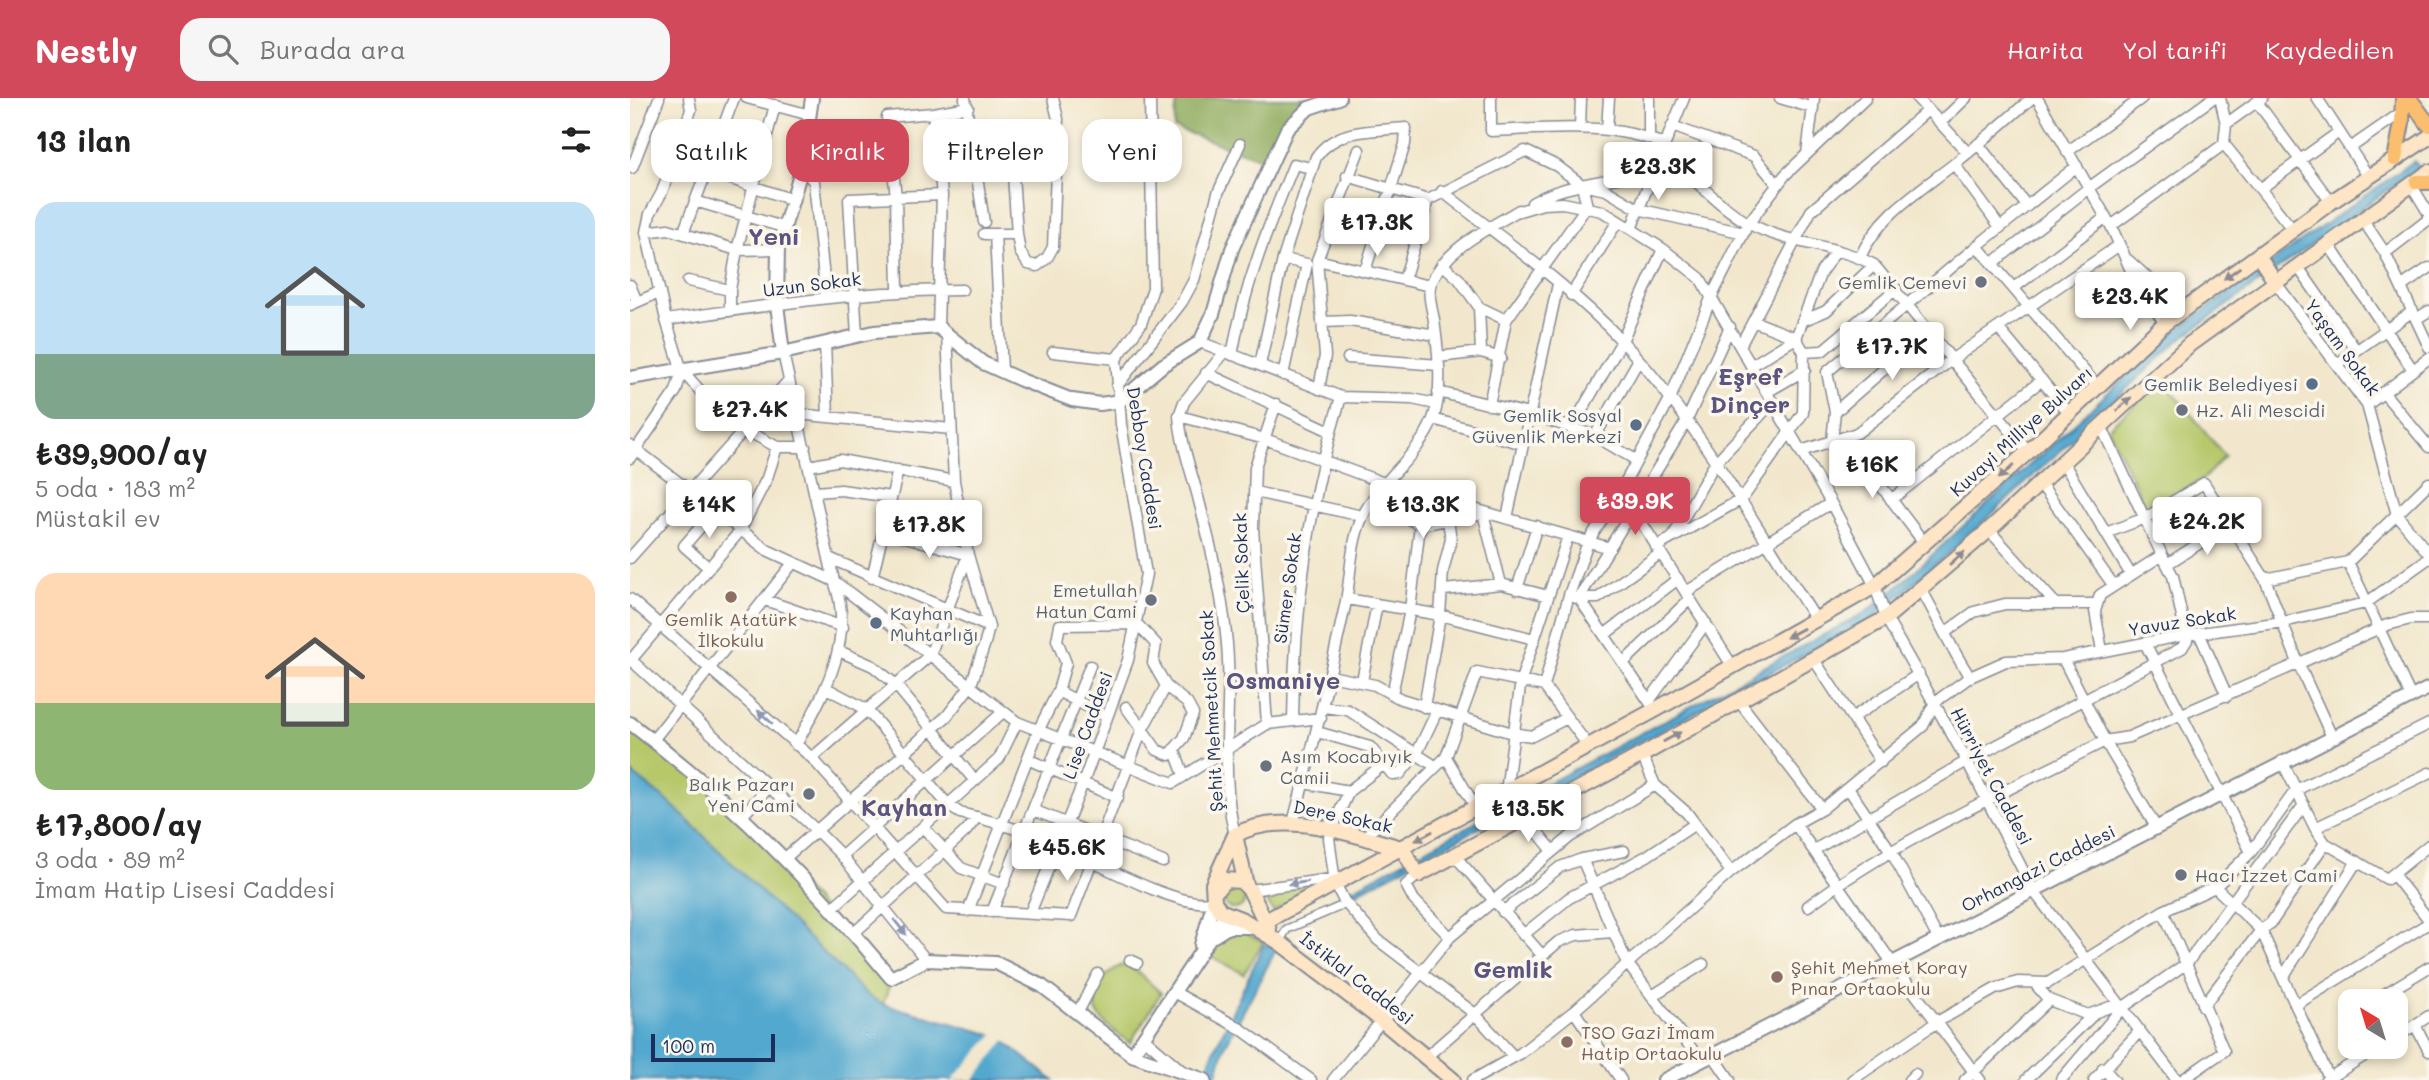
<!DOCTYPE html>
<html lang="tr">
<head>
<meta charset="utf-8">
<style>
	:root { --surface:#fff; --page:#f6f6f6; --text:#222; --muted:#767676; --accent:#d1495b }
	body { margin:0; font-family:Mali,sans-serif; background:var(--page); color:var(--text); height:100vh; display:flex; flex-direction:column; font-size:26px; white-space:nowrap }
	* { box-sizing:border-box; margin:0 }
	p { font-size:23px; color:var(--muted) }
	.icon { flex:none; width:38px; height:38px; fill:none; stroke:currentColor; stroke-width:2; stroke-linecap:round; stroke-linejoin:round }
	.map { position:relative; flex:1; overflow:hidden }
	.sheet { display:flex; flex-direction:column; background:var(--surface); width:630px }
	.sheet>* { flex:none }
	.guide { position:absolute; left:21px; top:21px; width:665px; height:63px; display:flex; gap:14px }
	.needle { width:46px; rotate:322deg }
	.tools { position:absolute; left:1708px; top:891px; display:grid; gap:14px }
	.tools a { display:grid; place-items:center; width:70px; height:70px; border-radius:14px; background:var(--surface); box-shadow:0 4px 10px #0003; font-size:35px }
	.scale { position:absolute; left:21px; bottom:18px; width:124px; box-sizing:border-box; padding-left:7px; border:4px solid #1b2f5e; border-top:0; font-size:19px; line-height:24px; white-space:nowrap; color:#1b2f5e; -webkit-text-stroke:5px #fbf7ec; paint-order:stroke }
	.price { position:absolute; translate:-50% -60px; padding:0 16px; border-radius:7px; background:#fff; color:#222; font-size:23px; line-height:46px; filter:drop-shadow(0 2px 4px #0008) }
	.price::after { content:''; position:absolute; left:50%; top:42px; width:21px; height:16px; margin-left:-10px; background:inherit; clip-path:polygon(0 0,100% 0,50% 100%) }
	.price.current { background:var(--accent); color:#fff }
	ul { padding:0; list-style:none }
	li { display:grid; align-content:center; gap:14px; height:371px; padding:0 35px }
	li span { display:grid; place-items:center; height:217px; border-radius:21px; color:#555 }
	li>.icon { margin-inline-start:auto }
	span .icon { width:126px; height:126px; fill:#fffc; stroke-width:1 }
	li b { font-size:30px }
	h2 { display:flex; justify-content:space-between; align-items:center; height:84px; padding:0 35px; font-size:30px }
	.tag { padding:0 24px; border-radius:21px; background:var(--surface); box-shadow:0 4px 10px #0003; font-size:24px; line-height:63px }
	.tag.current { background:var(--accent); color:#fff }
	header { display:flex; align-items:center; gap:42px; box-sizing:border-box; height:98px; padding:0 35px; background:var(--accent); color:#fff }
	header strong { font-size:33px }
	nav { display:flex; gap:38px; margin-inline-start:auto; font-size:24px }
	.search { width:490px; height:63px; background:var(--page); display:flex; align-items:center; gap:18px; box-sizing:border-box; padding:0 24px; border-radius:21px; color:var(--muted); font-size:26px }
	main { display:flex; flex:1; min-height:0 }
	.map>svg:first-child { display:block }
</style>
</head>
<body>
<header>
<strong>Nestly</strong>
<div class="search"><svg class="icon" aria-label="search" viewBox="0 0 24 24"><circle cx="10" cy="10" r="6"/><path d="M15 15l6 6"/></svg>Burada ara</div>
<nav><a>Harita</a><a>Yol tarifi</a><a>Kaydedilen</a></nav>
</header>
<main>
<section class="sheet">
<h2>13 ilan<svg class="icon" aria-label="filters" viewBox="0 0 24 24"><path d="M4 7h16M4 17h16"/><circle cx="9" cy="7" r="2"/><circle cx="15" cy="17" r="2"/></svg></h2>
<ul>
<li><span style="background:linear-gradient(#bfe0f5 70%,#7fa58c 0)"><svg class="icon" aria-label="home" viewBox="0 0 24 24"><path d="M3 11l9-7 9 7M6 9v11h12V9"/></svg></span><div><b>₺39,900/ay</b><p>5 oda · 183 m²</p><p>Müstakil ev</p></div></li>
<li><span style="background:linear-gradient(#ffd9b3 60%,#8fb573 0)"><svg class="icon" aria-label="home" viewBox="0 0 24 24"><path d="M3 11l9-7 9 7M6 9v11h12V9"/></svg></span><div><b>₺17,800/ay</b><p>3 oda · 89 m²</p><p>İmam Hatip Lisesi Caddesi</p></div></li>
</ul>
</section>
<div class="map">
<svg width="1799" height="982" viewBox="0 0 1799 982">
	<rect width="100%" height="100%" fill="#fbf7ec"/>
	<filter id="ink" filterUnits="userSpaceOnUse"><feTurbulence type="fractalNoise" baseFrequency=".0143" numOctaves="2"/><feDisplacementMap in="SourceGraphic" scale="14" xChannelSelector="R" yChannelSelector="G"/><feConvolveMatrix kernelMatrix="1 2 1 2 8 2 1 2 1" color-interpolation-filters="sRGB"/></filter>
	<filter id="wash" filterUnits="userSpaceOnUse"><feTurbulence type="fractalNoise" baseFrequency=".00686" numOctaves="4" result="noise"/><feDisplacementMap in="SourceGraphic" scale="28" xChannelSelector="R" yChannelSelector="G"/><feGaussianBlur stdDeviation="1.57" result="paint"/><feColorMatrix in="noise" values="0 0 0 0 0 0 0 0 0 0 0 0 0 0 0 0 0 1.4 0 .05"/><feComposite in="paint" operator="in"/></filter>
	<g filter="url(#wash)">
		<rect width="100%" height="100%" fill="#f2e7cc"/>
		<!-- green -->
		<path fill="#b6c86b" stroke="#687c64" stroke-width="2" d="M1533,282L1595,358L1574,380L1518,414L1478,330Z
			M0,628L103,711L260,886L253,906L237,897L40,705L0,674Z
			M697,782L643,814L633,795Z
			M593 800a11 11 0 1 1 22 0a11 11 0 1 1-22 0Z
			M608,831L633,844L614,876L576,856C585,845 593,833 608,831Z
			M493,867H500L531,895L500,945C491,938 481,932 474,924C454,902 470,876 493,867Z"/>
		<!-- forest -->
		<path fill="#90ac5f" stroke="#566e5e" stroke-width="2" d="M547,0H687L664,17L632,61L544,30Z"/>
		<!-- water -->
		<path fill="#53a8cf" stroke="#376c96" stroke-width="2" d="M1784,63L1789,69L1549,242L1332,444L1243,520L653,834L650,830L1236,514L1264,492L1545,233Z
			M0,674L40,705L237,897L253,906L360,936L374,943L423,982H0Z
			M634,846L647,850L595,948L585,982H574L582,957Z"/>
		<!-- pier -->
		<path fill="#f2e7cc" d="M365,935L376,941L344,982H322Z"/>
	</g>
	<g filter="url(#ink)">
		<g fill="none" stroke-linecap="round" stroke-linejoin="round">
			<!-- pedestrian casing -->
			<g stroke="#868b95" stroke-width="10">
				<path id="pedestrian" d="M649,844L657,831L716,806"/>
			</g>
			<!-- minor casing -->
			<g stroke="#868b95" stroke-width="13">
				<path id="minor" d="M59,0L61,12L32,94L20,116L16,134L36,222L52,273L87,311L114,331L147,349H175
					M117,0L180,17
					M335,0L354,124
					M861,0V33C918,31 981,23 1035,47
					M1019,0V40
					M1150,0L1183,10
					M1287,0L1338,55
					M1407,0L1481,128L1507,186L1535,225
					M1687,0L1738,78
					M1627,4L1701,104
					M1310,25L1336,0
					M1596,26L1632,0
					M1042,28L1124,58L1147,86
					M950,30L951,0
					M977,32L979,0
					M85,44L132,59
					M1348,46L1397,108
					M1594,46L1663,132
					M1720,50L1772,14
					M1033,51L1054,0
					M1032,53C1055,73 1096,114 1120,126C1159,147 1206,146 1244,167L1398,354
					M1437,54L1512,0
					M1177,56L1184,0
					M1324,66L1370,129
					M172,69L184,84L196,200
					M2,70L29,0
					M75,72L160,101
					M383,77L387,136
					M717,78L798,102L895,53L927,68L952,87L976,92L1008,111L1114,135
					M1782,88L1799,116
					M1630,91L1709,34
					M812,93C872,141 939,187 992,243C1070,326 1125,428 1187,523
					M65,103L153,129
					M902,105C941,81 988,87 1027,66
					M886,114L913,106L933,105L972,113L1033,151L1070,180L1201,405L1245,488L1256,520L1337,663L1403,792L1547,982
					M1733,122L1755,155L1799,249
					M1481,128L1594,46L1596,26L1590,0
					M1001,131L1027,65
					M54,133L104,0
					M16,134L38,131L107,152L148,151
					M354,136H387L390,154L398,166L407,168L417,160L423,149L428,21L423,0
					M365,136L372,273
					M1699,147L1783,272
					M1347,148L1468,289
					M1755,155L1799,121
					M1230,159C1250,116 1287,95 1324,66C1351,45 1376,22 1402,0
					M687,162L800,188
					M1498,162L1552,211
					M1363,165L1460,89L1583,0
					M812,166L829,181L849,209L851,254
					M1668,169L1726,252
					M774,182L798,102
					M58,183L100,192
					M1646,185L1737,307L1767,417L1799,456
					M0,187L7,204
					M1772,188L1799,170
					M1385,189L1476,119
					M268,191L266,99L257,19L303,15
					M941,197L988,123
					M0,207L30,194
					M849,209L876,222
					M100,213V192L107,152L145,7
					M1786,221L1799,213
					M36,222C135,208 232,192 332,192
					M1172,223L1196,213L1244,167
					M692,224L720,223L806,237
					M308,229L312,97L303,15L338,9
					M1368,230L1439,315
					M227,238L219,101L312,97
					M570,244L711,299L782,301L806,306
					M195,245L198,319
					M1110,248L1181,113L1298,12
					M423,254L486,261
					M1174,254L1192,253L1266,191
					M153,255L204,483C226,542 194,595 166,647
					M594,255L554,304L549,318C551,344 560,370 567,395C579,442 591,488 596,536C604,603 588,671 605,737
					M602,257C614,189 638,129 664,66L681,70
					M808,259L851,254L871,260
					M718,260L809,267
					M486,261L511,226L523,190L520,0
					M1707,266L1783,213
					M630,267L653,161L686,59C706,30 743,33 776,30L775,46L735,173
					M1122,267L1166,240L1191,174L1206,153
					M576,275L700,333
					M653,277L677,166L653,161
					M487,288L552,204L564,182L588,95L610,46
					M689,291L695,258L687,162L729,52
					M808,294L907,318L965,338L1006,362
					M1137,294L1175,272
					M1753,294L1799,349
					M859,307L876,222L957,108L952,87
					M1737,307L1799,260
					M1205,314L1299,232
					M167,316L321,331
					M549,318L635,341L757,386L980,450
					M803,321L893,346
					M1471,328L1532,457
					M941,331L992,243L1033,151
					M965,338L1008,263
					M1214,339L1295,446
					M1202,343L1205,314L1197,274L1347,148L1447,68
					M0,347L137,452L204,483L387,624L543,685L637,626L691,620
					M1171,353L1227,335L1321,262L1488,148
					M0,360L46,293L52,273
					M1433,364L1501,477
					M179,368L210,362L324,383
					M1410,385L1484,488
					M991,392L1103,569
					M185,394L211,392L261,399
					M625,394L732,418
					M744,401L790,427L853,415L871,486
					M1261,402L1412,282
					M877,420L928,186
					M1359,432L1425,505
					M1476,435L1515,420L1574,385L1635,481
					M1042,440L1085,365L1143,304
					M1026,449L1112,401L1173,315L1174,254L1166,240L1123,223
					M0,460L159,282
					M199,460L359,529
					M1718,464L1781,599
					M1718,464L1799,385
					M1537,466L1600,426
					M79,470L54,448L84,413
					M242,480L268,372
					M887,491L907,428
					M1291,491C1308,520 1321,551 1340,579
					M814,492L871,486L918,498
					M1056,494L1201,405
					M946,500H968L1031,455
					M0,501L182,660L316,811L441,818L512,632L536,588L523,565L526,546L507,526
					M717,501L810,517L904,541
					M135,502L213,529
					M1316,534L1344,514L1375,506H1467
					M1569,535L1597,598
					M974,537L1048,481
					M1515,545L1621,754
					M209,553L243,568L265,586L345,683
					M1183,560L1251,664
					M0,561L185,731L212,758L296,862
					M1433,561L1475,643L1526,729
					M0,563L110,433L137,380L147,349
					M993,565L1060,501
					M700,578L745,587L771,601L882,635L902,638L937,620
					M732,583L747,506
					M914,588L959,649
					M196,590L236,611L319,708L330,715C363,723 396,734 428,747C459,761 554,814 584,803
					M428,593L477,619
					M762,596L780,512L790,427
					M1108,602L1192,711
					M1019,603L1076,525
					M496,609L527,652L539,657L554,640L563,616L557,605L536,588
					M693,609L718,612L805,668
					M794,609L810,517L813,473L821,441L818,423
					M1025,612L949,500L1056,324L1100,229
					M1222,620L1289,576
					M663,621C664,514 679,401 711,299
					M637,626L623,430L625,369L646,306
					M687,634L740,649L762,676H770L787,655L807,613
					M1701,637L1669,567L1635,481L1718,464
					M23,642L163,465
					M544,651L554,677
					M1012,657L1025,687L1057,715L1101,774
					M816,659L846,710
					M182,660L300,557L338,457L269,437
					M397,661L488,700
					M1652,663L1685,730L1799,675
					M754,666L719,693L701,733L699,740L705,785L714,803L748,842L845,916L884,959
					M674,685L719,693
					M1218,690L1262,755L1309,842
					M876,693L891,582L938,438
					M403,712L533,764
					M111,719L140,688
					M896,720L923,753
					M663,725C682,653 699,581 715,508C721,480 720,447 732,420C748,383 788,360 803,321C814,291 808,253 804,222C802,211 797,195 801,185C817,149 858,131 889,112
					M1165,726L1263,866L1350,982
					M293,729L331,770L374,786
					M1685,730L1695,745L1757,781L1799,747
					M734,740L816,659L847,574L914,588L939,497L958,444L991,392L1040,301L1082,198L1118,126L1155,77L1236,0
					M1184,752L1337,663L1552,550L1557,542L1543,478L1532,457L1470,497L1465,513L1472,553
					M212,758L373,614
					M825,758L911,856
					M154,761L317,618L341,587L355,545L359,529L338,457L324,383L317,236
					M952,761L997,865L1071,963
					M1763,776L1799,822
					M788,777L776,787L784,802L820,839
					M1585,789L1631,832L1699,980
					M620,792L708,780
					M1178,808C1268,741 1375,694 1475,643L1499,639L1757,527L1781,521H1799
					M201,811L369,661L387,624
					M338,813L409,631L428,593L436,565L427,542L430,527L507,526
					M1533,813L1594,953L1552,982
					M362,814L460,568
					M873,814L930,769L952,761L994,753
					M400,815L453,685L498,562L516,476L491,326L486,261
					M224,835L336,733L347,719
					M893,837L939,800L1017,758L1065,726
					M500,862L507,865
					M1653,879L1727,763
					M1406,887L1419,902L1458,917L1488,906
					M546,895L611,931L681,982
					M1022,898L1073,866
					M1743,903L1799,869
					M1667,906L1799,825
					M1573,908L1631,832L1641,825L1695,745
					M944,913L991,982
					M448,914L468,876
					M1785,927L1799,953
					M1766,939L1799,918
					M514,940L551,972
					M1083,957L1100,982
					M796,959L928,844L946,837L983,834
					M1473,970L1484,982
					M703,982L820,839L940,739L1025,687
					M843,982L891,955L944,913L1101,774L1165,726L1192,711L1293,628L1305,604L1340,579L1376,563L1433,561L1555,537L1653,524L1736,505L1799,460
					M1222,982L1307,924L1365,891L1388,884L1418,885L1533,813L1585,789L1621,754L1666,692L1799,626
					M1279,982L1285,976
					M1335,982L1419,902
					M1396,982L1463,917
					M1431,982L1492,910L1557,865L1674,707
					M1464,982L1509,934
					M1696,982L1750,948"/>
			</g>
			<!-- tertiary casing -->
			<g stroke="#868b95" stroke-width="16">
				<path id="tertiary" d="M153,255L147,206L148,151L172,69L182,0
					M0,280L153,255L244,234L308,229L353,265L391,282L442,302L470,306L490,303L533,267L570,244L583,216L602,151L657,31L679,10L709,0
					M0,625C97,698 184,786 261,880L296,862L366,865L412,888L502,957L575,982
					M584,838L598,829H625
					M571,847L584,803
					M502,957L595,817
					M1034,982L1799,590"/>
			</g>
			<!-- secondary casing -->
			<g stroke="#868b95" stroke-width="18">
				<path id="secondary" d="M1628,157L1646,185
					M605,737L583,786L584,803L590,813L613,822L649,844L750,921L823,982
					M605,737C657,710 720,737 772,750
					M605,737L616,787
					M772,750L788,777L1012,657L1256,520L1359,432L1560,246L1799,74
					M584,795L595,782L611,783L620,792L639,832
					M634,824L1025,612L1245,488L1398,354L1535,225L1701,104L1799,39"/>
			</g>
			<!-- primary casing -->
			<g stroke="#868b95" stroke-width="18">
				<path id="primary" d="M1779,0L1799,27
					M1765,61L1772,25L1773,0
					M1787,84H1799"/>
			</g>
			<!-- pedestrian -->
			<use href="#pedestrian" stroke="#fff" stroke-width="7"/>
			<!-- minor -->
			<use href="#minor" stroke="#fff" stroke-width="10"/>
			<!-- tertiary -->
			<use href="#tertiary" stroke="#fff" stroke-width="12"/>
			<!-- secondary -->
			<use href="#secondary" stroke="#fde5c5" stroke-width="14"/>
			<!-- primary -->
			<use href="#primary" stroke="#fbbd6e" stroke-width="14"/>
		</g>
		<!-- one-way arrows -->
		<defs><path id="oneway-solid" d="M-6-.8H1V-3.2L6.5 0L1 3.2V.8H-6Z" transform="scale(1.75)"/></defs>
		<g fill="#8c8a92">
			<use href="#oneway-solid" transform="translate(1602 175) rotate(144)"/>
			<use href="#oneway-solid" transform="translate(1494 306) rotate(-43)"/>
			<use href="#oneway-solid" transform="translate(1376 374) rotate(138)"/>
			<use href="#oneway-solid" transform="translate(1327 460) rotate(-41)"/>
			<use href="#oneway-solid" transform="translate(1165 535) rotate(151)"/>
			<use href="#oneway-solid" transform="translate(1042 639) rotate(-29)"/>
			<use href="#oneway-solid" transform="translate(794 738) rotate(151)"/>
		</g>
		<g fill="#8d97ae">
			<use href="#oneway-solid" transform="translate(135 619) rotate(-138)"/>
			<use href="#oneway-solid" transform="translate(668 785) rotate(172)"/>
			<use href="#oneway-solid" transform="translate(270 829) rotate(51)"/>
		</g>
	</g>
	<!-- markers -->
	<g fill="#6b7280" stroke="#fbf7ec" stroke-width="2.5">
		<circle cx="1351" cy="184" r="7"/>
		<circle cx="1552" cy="312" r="7"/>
		<circle cx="521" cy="502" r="7"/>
		<circle cx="636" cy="668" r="7"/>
		<circle cx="179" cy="696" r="7"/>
		<circle cx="1551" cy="777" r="7"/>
	</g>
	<g fill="#5c6f8a" stroke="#fbf7ec" stroke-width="2.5">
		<circle cx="1682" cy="286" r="7"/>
		<circle cx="1006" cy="327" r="7"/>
		<circle cx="246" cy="525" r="7"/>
	</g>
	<g fill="#8d6e63" stroke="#fbf7ec" stroke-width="2.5">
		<circle cx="101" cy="499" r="7"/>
		<circle cx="1147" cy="879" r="7"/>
		<circle cx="937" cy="944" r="7"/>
	</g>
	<g text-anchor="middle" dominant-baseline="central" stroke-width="7" stroke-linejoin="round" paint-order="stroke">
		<!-- worship labels -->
		<g font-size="18" fill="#5b616d" stroke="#fbf7ec" text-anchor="end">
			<text x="1337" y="184">Gemlik Cemevi</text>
			<text x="1566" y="312" text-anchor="start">Hz. Ali Mescidi</text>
			<text x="507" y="492">Emetullah<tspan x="507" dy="21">Hatun Cami</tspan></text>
			<text x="650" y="658" text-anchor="start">Asım Kocabıyık<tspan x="650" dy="21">Camii</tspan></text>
			<text x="165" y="686">Balık Pazarı<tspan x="165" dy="21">Yeni Cami</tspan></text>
			<text x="1565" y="777" text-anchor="start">Hacı İzzet Cami</text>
		</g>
		<!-- street labels -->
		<g font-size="18" fill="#1b2f5e" stroke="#fbf7ec">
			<text transform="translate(182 186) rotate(-7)">Uzun Sokak</text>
			<text transform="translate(1713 249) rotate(54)">Yaşam Sokak</text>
			<text transform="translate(1391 333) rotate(-42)">Kuvayi Milliye Bulvarı</text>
			<text transform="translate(515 360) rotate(81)">Debboy Caddesi</text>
			<text transform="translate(611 465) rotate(-92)">Çelik Sokak</text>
			<text transform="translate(657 490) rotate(-82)">Sümer Sokak</text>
			<text transform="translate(1552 523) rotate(-9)">Yavuz Sokak</text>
			<text transform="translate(581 613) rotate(-93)">Şehit Mehmetcik Sokak</text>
			<text transform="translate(457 627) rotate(-70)">Lise Caddesi</text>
			<text transform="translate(1362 678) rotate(62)">Hürriyet Caddesi</text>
			<text transform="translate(713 718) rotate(12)">Dere Sokak</text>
			<text transform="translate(1408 770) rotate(-27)">Orhangazi Caddesi</text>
			<text transform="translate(727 880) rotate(38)">İstiklal Caddesi</text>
		</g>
		<!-- service labels -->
		<g font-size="18" fill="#4e5e75" stroke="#fbf7ec" text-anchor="end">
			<text x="1668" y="286">Gemlik Belediyesi</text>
			<text x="992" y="317">Gemlik Sosyal<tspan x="992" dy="21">Güvenlik Merkezi</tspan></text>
			<text x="260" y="515" text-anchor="start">Kayhan<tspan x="260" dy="21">Muhtarlığı</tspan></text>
		</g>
		<!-- education labels -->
		<g font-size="18" fill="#785e54" stroke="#fbf7ec" text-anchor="start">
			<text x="101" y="521" text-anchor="middle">Gemlik Atatürk<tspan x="101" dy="21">İlkokulu</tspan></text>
			<text x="1161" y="869">Şehit Mehmet Koray<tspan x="1161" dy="21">Pınar Ortaokulu</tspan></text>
			<text x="951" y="934">TSO Gazi İmam<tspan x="951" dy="21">Hatip Ortaokulu</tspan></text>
		</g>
		<!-- district labels -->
		<g font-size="24" font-weight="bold" fill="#5b557f" stroke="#fbf7ec">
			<text x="144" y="137">Yeni</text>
			<text x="1120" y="277">Eşref<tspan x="1120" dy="28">Dinçer</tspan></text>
			<text x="653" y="581">Osmaniye</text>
			<text x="274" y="708">Kayhan</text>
			<text x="883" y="870">Gemlik</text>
		</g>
	</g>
</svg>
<div class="tools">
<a><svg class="needle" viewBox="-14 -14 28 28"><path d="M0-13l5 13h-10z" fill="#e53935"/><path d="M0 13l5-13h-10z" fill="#767676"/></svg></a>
</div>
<div class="scale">100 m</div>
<b class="price" style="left:1028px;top:104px">₺23.3K</b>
<b class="price" style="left:747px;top:160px">₺17.3K</b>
<b class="price" style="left:1500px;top:234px">₺23.4K</b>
<b class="price" style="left:1262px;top:284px">₺17.7K</b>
<b class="price" style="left:120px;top:347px">₺27.4K</b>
<b class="price" style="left:1242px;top:402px">₺16K</b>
<b class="price current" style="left:1005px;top:439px">₺39.9K</b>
<b class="price" style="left:79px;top:442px">₺14K</b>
<b class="price" style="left:793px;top:442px">₺13.3K</b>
<b class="price" style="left:1577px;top:459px">₺24.2K</b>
<b class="price" style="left:299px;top:462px">₺17.8K</b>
<b class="price" style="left:898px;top:746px">₺13.5K</b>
<b class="price" style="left:437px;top:785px">₺45.6K</b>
<div class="guide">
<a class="tag">Satılık</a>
<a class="tag current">Kiralık</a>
<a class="tag">Filtreler</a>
<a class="tag">Yeni</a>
</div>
</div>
</main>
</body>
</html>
